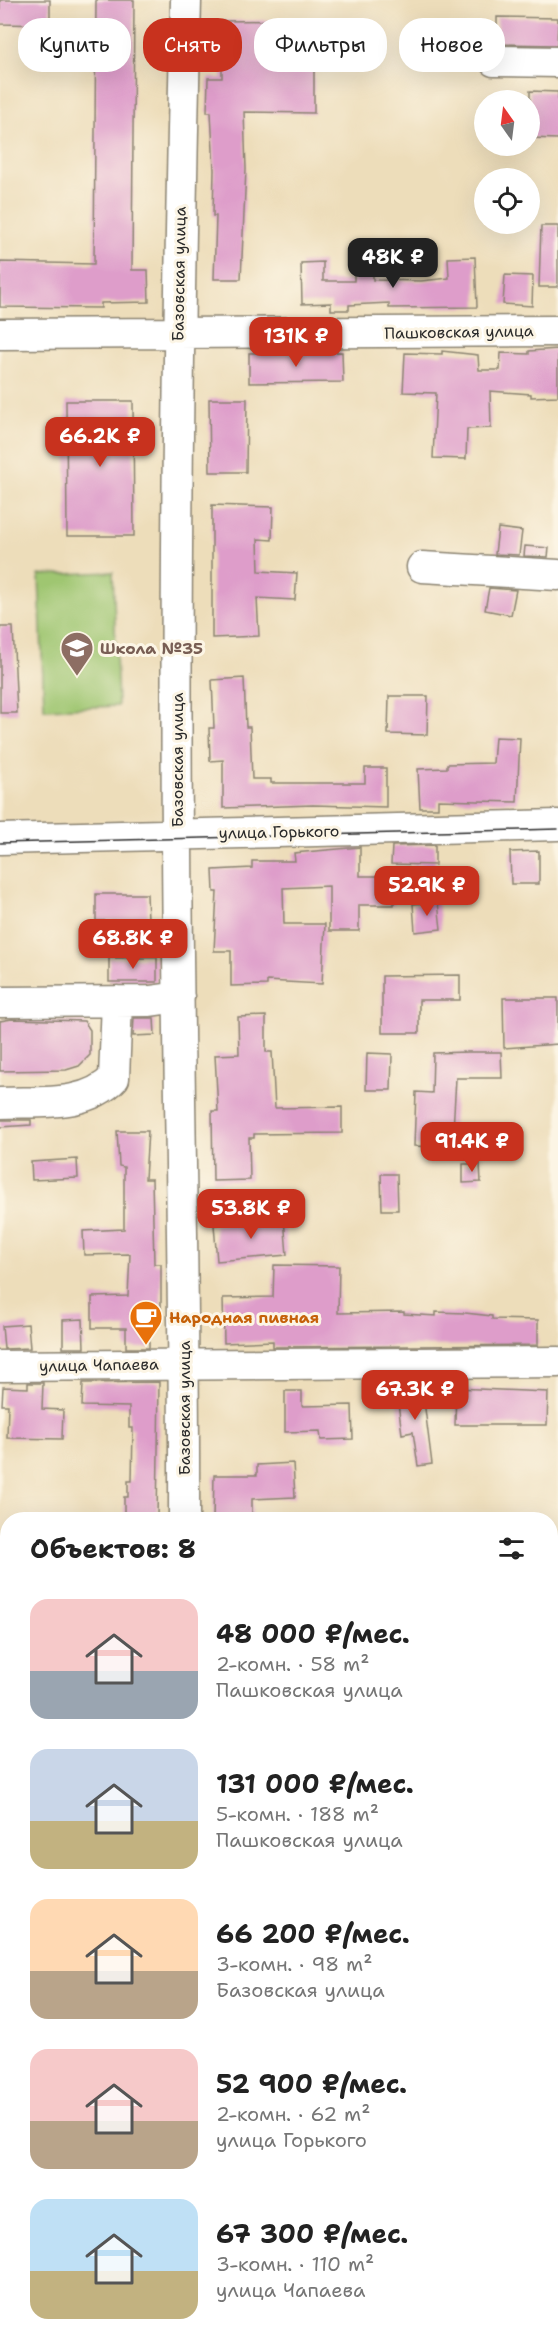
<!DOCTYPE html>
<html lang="ru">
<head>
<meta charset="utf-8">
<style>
	:root { --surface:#fff; --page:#f2f2f2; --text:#222; --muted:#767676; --accent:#c8321e }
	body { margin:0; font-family:"Shantell Sans",sans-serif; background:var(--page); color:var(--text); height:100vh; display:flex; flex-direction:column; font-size:22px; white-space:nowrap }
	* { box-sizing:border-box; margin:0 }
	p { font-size:20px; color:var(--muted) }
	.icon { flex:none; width:33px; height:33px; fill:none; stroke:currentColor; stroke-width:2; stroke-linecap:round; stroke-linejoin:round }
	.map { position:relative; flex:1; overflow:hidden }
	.panel { position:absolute; left:0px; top:1512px; width:558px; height:836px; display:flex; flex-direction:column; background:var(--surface); border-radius:24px 24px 0 0; box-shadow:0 6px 24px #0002 }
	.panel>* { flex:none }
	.banner { position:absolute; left:18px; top:18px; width:522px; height:54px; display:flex; gap:12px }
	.needle { width:39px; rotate:346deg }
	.controls { position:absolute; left:474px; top:90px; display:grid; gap:12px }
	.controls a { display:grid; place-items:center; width:66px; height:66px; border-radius:50%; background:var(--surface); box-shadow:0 6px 24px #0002; font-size:30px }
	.price { position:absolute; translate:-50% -51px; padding:0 14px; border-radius:12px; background:var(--accent); color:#fff; font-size:20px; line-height:39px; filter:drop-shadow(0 2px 3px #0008) }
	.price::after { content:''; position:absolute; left:50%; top:36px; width:18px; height:14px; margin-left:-9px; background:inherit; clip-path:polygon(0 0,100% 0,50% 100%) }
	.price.active { background:#222; color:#fff }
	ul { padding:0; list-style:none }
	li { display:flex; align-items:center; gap:18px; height:150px; padding:0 30px }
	li span { display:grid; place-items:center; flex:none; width:168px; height:120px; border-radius:18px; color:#555 }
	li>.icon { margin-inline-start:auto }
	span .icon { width:72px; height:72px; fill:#fffc; stroke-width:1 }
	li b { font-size:26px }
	h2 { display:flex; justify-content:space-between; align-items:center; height:72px; padding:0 30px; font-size:26px }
	.pill { padding:0 21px; border-radius:24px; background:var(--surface); box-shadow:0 6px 24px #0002; font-size:21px; line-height:54px }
	.pill.active { background:var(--accent); color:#fff }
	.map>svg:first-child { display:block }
</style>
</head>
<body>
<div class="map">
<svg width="558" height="2347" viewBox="0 0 558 2347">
	<rect width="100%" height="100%" fill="#fcf5e5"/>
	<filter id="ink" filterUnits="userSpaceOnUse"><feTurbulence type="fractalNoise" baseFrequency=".0167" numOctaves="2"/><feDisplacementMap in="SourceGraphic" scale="12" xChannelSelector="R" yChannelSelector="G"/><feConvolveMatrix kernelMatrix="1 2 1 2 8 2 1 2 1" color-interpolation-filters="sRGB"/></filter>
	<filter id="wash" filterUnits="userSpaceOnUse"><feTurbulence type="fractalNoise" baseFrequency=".008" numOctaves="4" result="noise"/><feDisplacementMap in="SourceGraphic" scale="24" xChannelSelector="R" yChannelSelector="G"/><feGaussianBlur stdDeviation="1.35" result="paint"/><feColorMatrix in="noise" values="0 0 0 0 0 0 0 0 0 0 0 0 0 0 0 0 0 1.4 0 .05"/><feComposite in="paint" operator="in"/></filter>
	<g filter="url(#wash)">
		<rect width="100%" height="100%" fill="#edddba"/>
		<!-- green -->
		<path fill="#9fc671" stroke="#65784e" stroke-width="1.5" d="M113,572L118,706L44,709L39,575Z"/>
		<g id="blocks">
			<!-- building -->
			<path fill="#de9dca" d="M0,0H50V25L0,24Z
				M96,0H134L132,270H148L149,302L101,303V308L0,307V262L94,264Z
				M497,17L558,18L557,45L497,44Z
				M326,20V63H314V113L244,112L246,169L241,279H214L216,216H213L214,170L211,112H207L208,78H222V21Z
				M530,91L558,92V139L530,138Z
				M541,226H558V287H539Z
				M475,257L477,307L389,308V303L349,305V310H331V303L302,304L301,263L323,262V281H354V274L373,273V280L421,281L449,278L448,258Z
				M505,275L533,276L532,306L503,304Z
				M558,349V396L531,397V394L490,391L491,428L467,429L466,459L433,458L436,393L403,392L405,353L442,354V351L478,355L479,370H500L501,353L529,354V351Z
				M342,352L343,382L249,383V353Z
				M209,399H247L246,472H210Z
				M66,401H133L134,536H67Z
				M212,505L273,507L272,540L258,539L259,571L297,573L295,600L257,598L259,636L212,638Z
				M498,528L522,531L519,555L495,554Z
				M525,546L549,548L548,557L524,556Z
				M489,588L516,590L511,615L485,610Z
				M0,627H13L17,713H0Z
				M244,678L246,727H250L252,779H271V783H365V768H386V807L313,805L223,808V760L210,761L209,728H214L212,680Z
				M389,696H428L427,735L388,734Z
				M495,737L520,738L517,802L438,800V808H420L418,769L447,768V764L493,763Z
				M435,845V865L391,864L392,846Z
				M360,847V876H395L394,905H359V931H329V886L283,888L284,924H325L322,984L267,981V985L231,986V951H214L217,892H214L213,870L252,868V861H295L294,853Z
				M539,851V884H511L510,852Z
				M96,894H147L148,920L96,921Z
				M438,902L441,929L415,932L413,904Z
				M109,958H157V982H109Z
				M460,975V1000H419V1033H382V976Z
				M503,998H558V1044L504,1048Z
				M266,1016V1052H272L275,1108L342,1107V1133L254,1134V1138H249L250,1180L213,1181L212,1111H218L215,1055L239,1054L238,1017Z
				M134,1018H154L155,1035L133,1036Z
				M12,1019L84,1021L90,1030V1055L79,1066L66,1070L0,1071V1021Z
				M468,1052H501L502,1078H456L452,1148L414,1146L416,1092L432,1093L433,1053Z
				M367,1053L392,1054L391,1090H366Z
				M0,1120H31V1125L0,1127Z
				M117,1131H148L145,1179H152L154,1264H161V1319L149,1320V1348H126V1328H92V1297L128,1296L130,1254L84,1255L83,1231L124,1229V1167L119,1166Z
				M77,1159L78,1178L32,1180L31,1162Z
				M463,1164H480L481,1182L463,1183Z
				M381,1174H397L398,1210H382Z
				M284,1218L287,1255L217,1261L214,1225Z
				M274,1265L339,1266L338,1313L404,1312V1314L436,1316V1312L465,1313L492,1316V1319L538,1320V1345L273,1347V1341L224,1343L223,1298L273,1297Z
				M83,1319L84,1348H63V1320Z
				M28,1324L30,1348L4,1349L2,1326Z
				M159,1382L157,1520L124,1519V1497H128V1481H132L133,1428H129V1407L82,1406L83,1383Z
				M28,1383H43L42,1409L63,1410L62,1439L7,1438L8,1405H2L3,1387L28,1388Z
				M422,1385L432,1464L418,1466L413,1432L402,1434L396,1388Z
				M456,1388L548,1392L547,1425H455Z
				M285,1391H302V1406L352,1405L353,1439L321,1440L320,1431L285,1432Z
				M293,1463L295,1497L252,1499V1520H213L214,1475H257V1465Z"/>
		</g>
	</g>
	<g filter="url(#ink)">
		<use href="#blocks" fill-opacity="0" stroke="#8c8472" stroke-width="1.5"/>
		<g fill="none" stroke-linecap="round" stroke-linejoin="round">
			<!-- minor casing -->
			<g stroke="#8c8472" stroke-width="33">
				<path id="minor" d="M494,61L558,62
					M0,334L558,331
					M422,567L558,575
					M0,839L558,825
					M0,1002L150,1001L179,997
					M0,1103C38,1101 86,1108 114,1078L117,1001
					M0,1366L558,1362
					M184,1520C185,1293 178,1066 177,840C175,560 179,280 186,0
					M550,1878H558
					M0,1883H8
					M184,2340V2347"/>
			</g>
			<!-- minor -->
			<use href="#minor" stroke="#fff" stroke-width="30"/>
			<!-- tram -->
			<path stroke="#2b2b2b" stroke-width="1.5" d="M0,843L558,829"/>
		</g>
	</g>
	<!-- icons -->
	<defs>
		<g id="school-pin" transform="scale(1.725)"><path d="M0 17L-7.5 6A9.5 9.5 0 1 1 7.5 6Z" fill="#8d6e63" stroke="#fcf5e5"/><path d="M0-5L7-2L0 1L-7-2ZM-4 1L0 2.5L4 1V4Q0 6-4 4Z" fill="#fff"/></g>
		<g id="cafe-pin" transform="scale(1.725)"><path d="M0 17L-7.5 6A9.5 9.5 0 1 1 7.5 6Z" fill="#e8710a" stroke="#fcf5e5"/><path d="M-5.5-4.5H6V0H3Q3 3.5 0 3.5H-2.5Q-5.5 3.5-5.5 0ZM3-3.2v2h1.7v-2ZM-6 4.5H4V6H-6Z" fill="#fff"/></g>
	</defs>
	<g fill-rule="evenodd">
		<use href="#school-pin" x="77" y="648"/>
		<use href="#cafe-pin" x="146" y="1317"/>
	</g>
	<g text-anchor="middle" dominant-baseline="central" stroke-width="6" stroke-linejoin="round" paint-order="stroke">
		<!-- street labels -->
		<g font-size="16" fill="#2b2b2b" stroke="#fcf5e5">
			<text transform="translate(179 274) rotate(-89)">Базовская улица</text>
			<text transform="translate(459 332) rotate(-1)">Пашковская улица</text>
			<text transform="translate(177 760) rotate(-90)">Базовская улица</text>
			<text transform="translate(279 832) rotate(-1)">улица Горького</text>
			<text transform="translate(99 1365) rotate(-1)">улица Чапаева</text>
			<text transform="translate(184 1408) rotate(-90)">Базовская улица</text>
		</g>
		<!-- education labels -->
		<g font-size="16" font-weight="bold" fill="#785e54" stroke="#fcf5e5" text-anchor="start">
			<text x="100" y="648">Школа №35</text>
		</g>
		<!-- food labels -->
		<g font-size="16" font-weight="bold" fill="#c56008" stroke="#fcf5e5" text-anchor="start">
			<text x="169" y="1317">Народная пивная</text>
		</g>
	</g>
</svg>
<div class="controls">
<a><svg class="needle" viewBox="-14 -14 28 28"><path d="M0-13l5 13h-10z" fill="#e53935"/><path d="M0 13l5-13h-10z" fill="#767676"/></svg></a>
<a><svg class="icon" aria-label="locate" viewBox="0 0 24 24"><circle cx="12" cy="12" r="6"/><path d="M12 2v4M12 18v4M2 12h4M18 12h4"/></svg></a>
</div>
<b class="price active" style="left:393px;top:289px">48K ₽</b>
<b class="price" style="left:296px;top:368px">131K ₽</b>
<b class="price" style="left:100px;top:468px">66.2K ₽</b>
<b class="price" style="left:427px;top:917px">52.9K ₽</b>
<b class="price" style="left:133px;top:970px">68.8K ₽</b>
<b class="price" style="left:472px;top:1173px">91.4K ₽</b>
<b class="price" style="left:251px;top:1240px">53.8K ₽</b>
<b class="price" style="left:415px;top:1421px">67.3K ₽</b>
<div class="banner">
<a class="pill">Купить</a>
<a class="pill active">Снять</a>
<a class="pill">Фильтры</a>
<a class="pill">Новое</a>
</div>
<section class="panel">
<h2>Объектов: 8<svg class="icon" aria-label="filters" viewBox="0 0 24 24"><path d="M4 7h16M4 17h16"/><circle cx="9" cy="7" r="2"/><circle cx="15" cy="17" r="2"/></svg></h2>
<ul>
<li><span style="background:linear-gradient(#f6c9c9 60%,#9aa5b1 0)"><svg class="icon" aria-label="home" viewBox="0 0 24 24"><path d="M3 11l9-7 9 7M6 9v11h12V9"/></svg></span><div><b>48 000 ₽/мес.</b><p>2-комн. · 58 m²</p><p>Пашковская улица</p></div></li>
<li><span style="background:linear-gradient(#c9d6e8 60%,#c2b280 0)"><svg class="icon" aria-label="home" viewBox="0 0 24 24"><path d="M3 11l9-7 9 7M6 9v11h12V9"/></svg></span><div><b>131 000 ₽/мес.</b><p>5-комн. · 188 m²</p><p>Пашковская улица</p></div></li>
<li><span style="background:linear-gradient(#ffd9b3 60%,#b9a48a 0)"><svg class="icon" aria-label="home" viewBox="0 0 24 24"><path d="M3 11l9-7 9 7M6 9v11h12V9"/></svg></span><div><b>66 200 ₽/мес.</b><p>3-комн. · 98 m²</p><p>Базовская улица</p></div></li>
<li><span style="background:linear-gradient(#f6c9c9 60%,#b9a48a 0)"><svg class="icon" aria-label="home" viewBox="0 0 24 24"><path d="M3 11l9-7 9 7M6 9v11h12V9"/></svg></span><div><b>52 900 ₽/мес.</b><p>2-комн. · 62 m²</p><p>улица Горького</p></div></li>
<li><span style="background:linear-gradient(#bfe0f5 60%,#c2b280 0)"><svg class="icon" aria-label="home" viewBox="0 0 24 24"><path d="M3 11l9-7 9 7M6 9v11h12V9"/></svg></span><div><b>67 300 ₽/мес.</b><p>3-комн. · 110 m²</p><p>улица Чапаева</p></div></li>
</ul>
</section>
</div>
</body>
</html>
